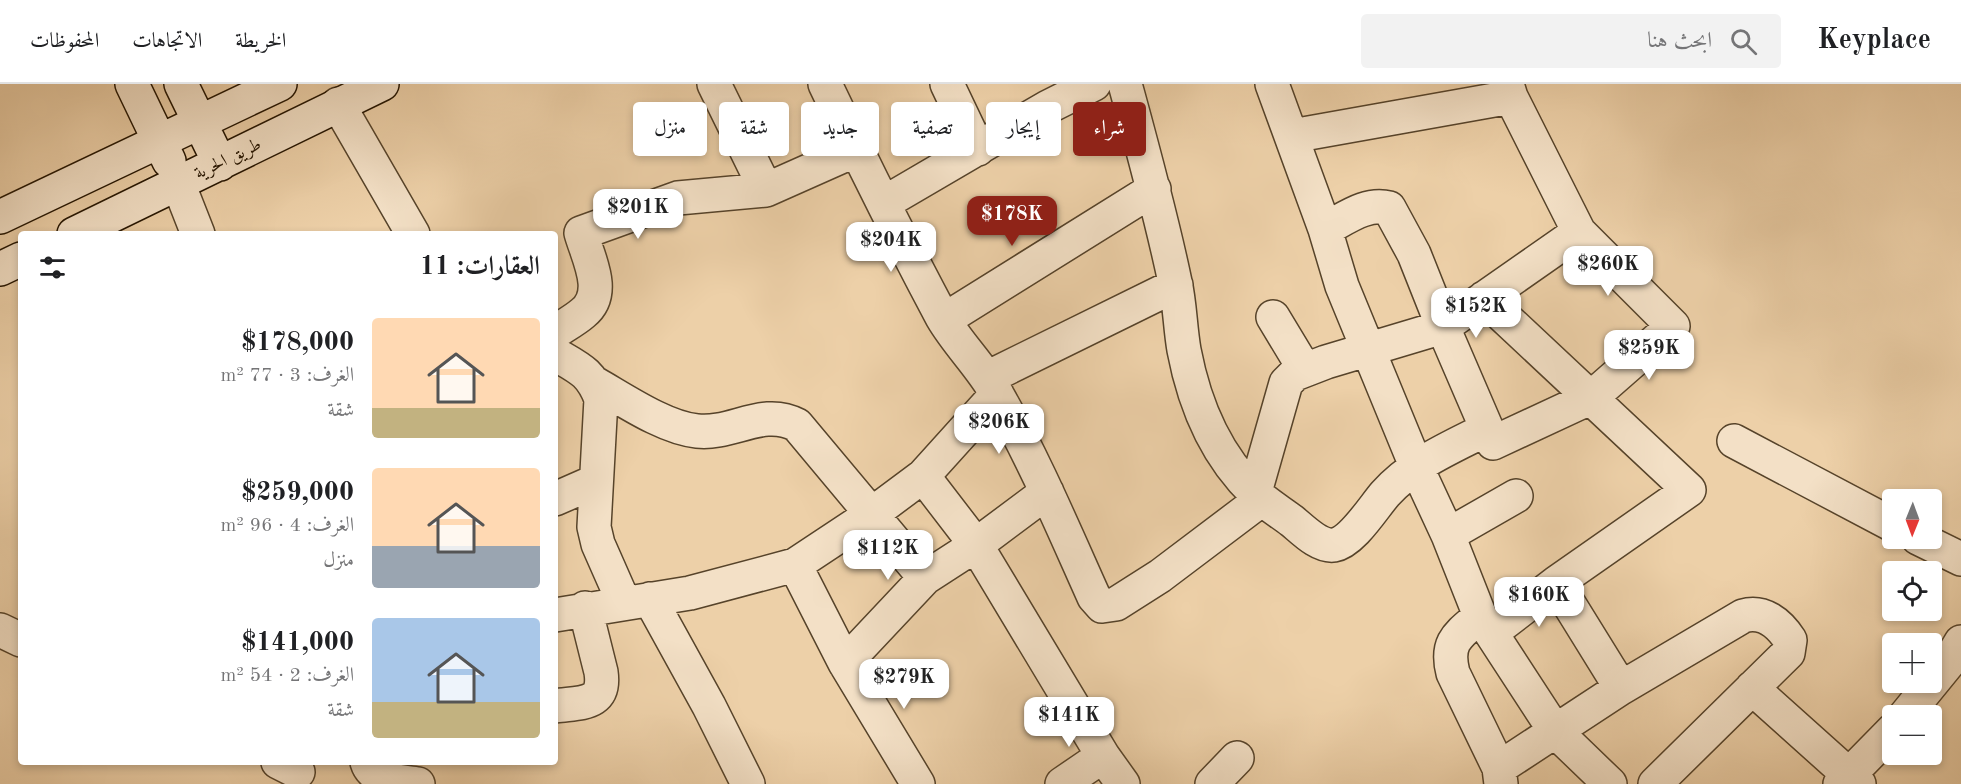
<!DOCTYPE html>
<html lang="ar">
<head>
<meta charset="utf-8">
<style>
	:root { --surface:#fff; --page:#f2f2f2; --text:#202124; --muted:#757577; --line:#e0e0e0; --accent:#8f2418 }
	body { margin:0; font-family:"Old Standard TT",Amiri,serif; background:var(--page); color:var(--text); direction:rtl; height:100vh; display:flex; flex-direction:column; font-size:22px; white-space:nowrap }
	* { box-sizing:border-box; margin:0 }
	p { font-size:20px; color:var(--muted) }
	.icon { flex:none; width:33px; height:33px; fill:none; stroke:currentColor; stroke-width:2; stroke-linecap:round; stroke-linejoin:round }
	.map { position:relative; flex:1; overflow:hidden; direction:ltr }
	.drawer { position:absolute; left:18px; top:147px; width:540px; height:534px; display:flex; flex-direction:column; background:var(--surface); border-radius:6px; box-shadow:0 3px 9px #0003; direction:rtl }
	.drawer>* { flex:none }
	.guide { position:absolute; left:576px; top:18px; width:570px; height:54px; direction:rtl; display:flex; gap:12px }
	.needle { width:39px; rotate:181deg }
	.fabs { position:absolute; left:1882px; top:405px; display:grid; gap:12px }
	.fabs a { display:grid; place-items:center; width:60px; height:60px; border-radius:6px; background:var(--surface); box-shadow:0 3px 9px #0003; font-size:30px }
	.price { position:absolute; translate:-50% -51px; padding:0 14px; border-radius:12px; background:#fff; color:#222; font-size:20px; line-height:39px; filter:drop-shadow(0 2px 3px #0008) }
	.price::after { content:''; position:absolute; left:50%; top:36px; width:18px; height:14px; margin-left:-9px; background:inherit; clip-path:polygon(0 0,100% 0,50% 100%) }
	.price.on { background:var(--accent); color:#fff }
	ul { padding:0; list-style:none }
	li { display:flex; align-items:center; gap:18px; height:150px; padding:0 18px }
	li span { display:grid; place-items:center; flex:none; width:168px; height:120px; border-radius:6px; color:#555 }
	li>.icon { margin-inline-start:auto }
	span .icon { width:72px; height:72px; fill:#fffc; stroke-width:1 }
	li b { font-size:26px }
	h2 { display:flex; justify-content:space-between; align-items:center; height:72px; padding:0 18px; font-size:26px }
	.pill { padding:0 21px; border-radius:6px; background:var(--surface); box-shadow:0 3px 9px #0003; font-size:21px; line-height:54px }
	.pill.on { background:var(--accent); color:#fff }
	header { display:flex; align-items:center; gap:36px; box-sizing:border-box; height:84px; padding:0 30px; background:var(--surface); border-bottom:2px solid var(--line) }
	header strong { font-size:28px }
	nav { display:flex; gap:33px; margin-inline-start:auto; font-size:21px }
	.search { width:420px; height:54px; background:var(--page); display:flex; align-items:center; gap:15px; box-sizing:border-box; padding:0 21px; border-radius:6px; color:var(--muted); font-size:22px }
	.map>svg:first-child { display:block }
</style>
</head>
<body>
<header>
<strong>Keyplace</strong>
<div class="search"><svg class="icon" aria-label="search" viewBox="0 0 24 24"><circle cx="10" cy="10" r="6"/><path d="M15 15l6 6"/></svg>ابحث هنا</div>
<nav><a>الخريطة</a><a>الاتجاهات</a><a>المحفوظات</a></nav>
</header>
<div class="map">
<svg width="1961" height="700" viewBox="0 0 1961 700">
	<rect width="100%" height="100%" fill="#edd0a8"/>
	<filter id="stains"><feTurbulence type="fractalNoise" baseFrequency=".00333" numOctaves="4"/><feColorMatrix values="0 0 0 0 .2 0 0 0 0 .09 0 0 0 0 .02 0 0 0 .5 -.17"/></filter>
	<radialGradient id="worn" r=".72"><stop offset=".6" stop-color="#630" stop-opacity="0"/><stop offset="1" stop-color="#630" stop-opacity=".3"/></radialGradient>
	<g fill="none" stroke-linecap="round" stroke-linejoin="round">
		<!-- street casing -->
		<g stroke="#56432a" stroke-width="36">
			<path id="street" d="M825,0C862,78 901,156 942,233C957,259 980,281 995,307C1033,373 1063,444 1094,513L1102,522L1116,520L1160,492L1262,415
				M947,0L978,65
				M1125,0C1143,66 1161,131 1175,198C1180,220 1180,243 1184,266C1194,319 1216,372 1256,410C1267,420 1280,428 1292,437C1303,446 1319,463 1334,461C1352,458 1373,424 1385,410C1413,379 1450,364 1487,345
				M1272,0L1325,145L1342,202L1416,382L1448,451
				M338,20L413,150
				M1292,52L1511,13
				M178,99L198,150
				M766,106L856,66
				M884,119L1048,23L1094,0
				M1325,145C1345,135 1366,118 1389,124L1414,170L1443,243L1493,359L1592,313L1673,242L1579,148L1511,13L1507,0
				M1484,214L1689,406L1556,499L1491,549
				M1273,233L1305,286
				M944,236L1154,105
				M555,248C564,242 575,236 583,229C608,209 588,174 581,149L678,114L766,106L714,0
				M555,270C579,284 591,288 601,315L594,443L598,460L624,519
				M987,294L1176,201
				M596,300C624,316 665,344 697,347C732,351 763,323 797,341L925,494
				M1734,357L1893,441
				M923,392L976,461L1103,672L1123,700
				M1255,408L1286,299L1295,290L1326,278L1443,243L1579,148
				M1516,412L1448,451L1480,532L1555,647L1610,700
				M555,415L596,397
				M1918,454L1961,475
				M795,481L845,579L918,700
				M1556,499L1621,604
				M650,515L709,622L748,700
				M555,531L690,509L795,481L872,430L923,392L997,310
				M1480,532C1458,551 1445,558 1453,589L1499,684L1501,700
				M0,546L21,556
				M845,579L925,494L976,461L1047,408
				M1752,604L1859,700
				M555,622C581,618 606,622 601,588L585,524
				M1905,632L1949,578L1961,558
				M278,678L298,688
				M367,678C373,698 401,697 418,700
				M1499,684L1621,604L1743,532C1763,526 1779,539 1790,556L1788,569L1655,700
				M1062,700L1103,672
				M1212,700L1237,674
				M1840,700L1893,646"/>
		</g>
		<!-- secondary casing -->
		<g stroke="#241400" stroke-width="36">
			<path id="secondary" d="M132,0L169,77
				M181,0L220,80
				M0,133L280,0
				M74,150L382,0
				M0,185L21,175"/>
		</g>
		<!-- street -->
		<use href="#street" stroke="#f3e0c6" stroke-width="33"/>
		<!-- secondary -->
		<use href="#secondary" stroke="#f3e0c6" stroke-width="33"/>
	</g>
	<g text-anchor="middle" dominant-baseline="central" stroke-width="4.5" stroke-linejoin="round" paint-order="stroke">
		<!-- street labels -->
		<g font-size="18" fill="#241400" stroke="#f3e0c6">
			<text transform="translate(228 75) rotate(-26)">طريق الحرية</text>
		</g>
	</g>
	<rect width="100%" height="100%" filter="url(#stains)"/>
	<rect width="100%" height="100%" fill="url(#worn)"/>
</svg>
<div class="fabs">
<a><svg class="needle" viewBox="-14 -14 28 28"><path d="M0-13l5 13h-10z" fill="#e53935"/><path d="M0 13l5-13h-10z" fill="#757577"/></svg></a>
<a><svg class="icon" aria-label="locate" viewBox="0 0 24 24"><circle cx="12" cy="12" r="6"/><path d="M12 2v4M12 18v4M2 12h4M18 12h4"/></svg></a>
<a>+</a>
<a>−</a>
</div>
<b class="price" style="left:638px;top:156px">$201K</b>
<b class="price on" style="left:1012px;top:163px">$178K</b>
<b class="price" style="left:891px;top:189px">$204K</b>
<b class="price" style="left:1608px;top:213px">$260K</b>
<b class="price" style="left:1476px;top:255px">$152K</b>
<b class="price" style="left:1649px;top:297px">$259K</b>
<b class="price" style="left:999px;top:371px">$206K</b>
<b class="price" style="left:888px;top:497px">$112K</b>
<b class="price" style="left:1539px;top:544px">$160K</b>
<b class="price" style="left:904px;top:626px">$279K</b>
<b class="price" style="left:1069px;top:664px">$141K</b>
<div class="guide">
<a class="pill on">شراء</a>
<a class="pill">إيجار</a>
<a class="pill">تصفية</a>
<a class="pill">جديد</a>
<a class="pill">شقة</a>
<a class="pill">منزل</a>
</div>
<section class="drawer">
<h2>العقارات: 11<svg class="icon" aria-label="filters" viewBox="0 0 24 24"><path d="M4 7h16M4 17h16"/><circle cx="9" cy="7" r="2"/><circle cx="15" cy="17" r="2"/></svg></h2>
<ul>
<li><span style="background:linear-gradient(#ffd9b3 75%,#c2b280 0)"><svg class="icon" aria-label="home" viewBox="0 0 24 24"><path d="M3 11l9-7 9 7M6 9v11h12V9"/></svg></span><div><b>$178,000</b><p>الغرف: 3 · 77 m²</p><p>شقة</p></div></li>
<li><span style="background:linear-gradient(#ffd9b3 65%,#9aa5b1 0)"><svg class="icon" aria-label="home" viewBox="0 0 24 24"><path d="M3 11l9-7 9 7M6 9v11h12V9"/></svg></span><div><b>$259,000</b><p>الغرف: 4 · 96 m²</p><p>منزل</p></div></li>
<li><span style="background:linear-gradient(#a9c7e8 70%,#c2b280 0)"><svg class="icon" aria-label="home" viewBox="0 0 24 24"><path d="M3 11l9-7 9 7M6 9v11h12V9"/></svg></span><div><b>$141,000</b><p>الغرف: 2 · 54 m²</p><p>شقة</p></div></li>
</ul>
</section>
</div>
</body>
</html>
